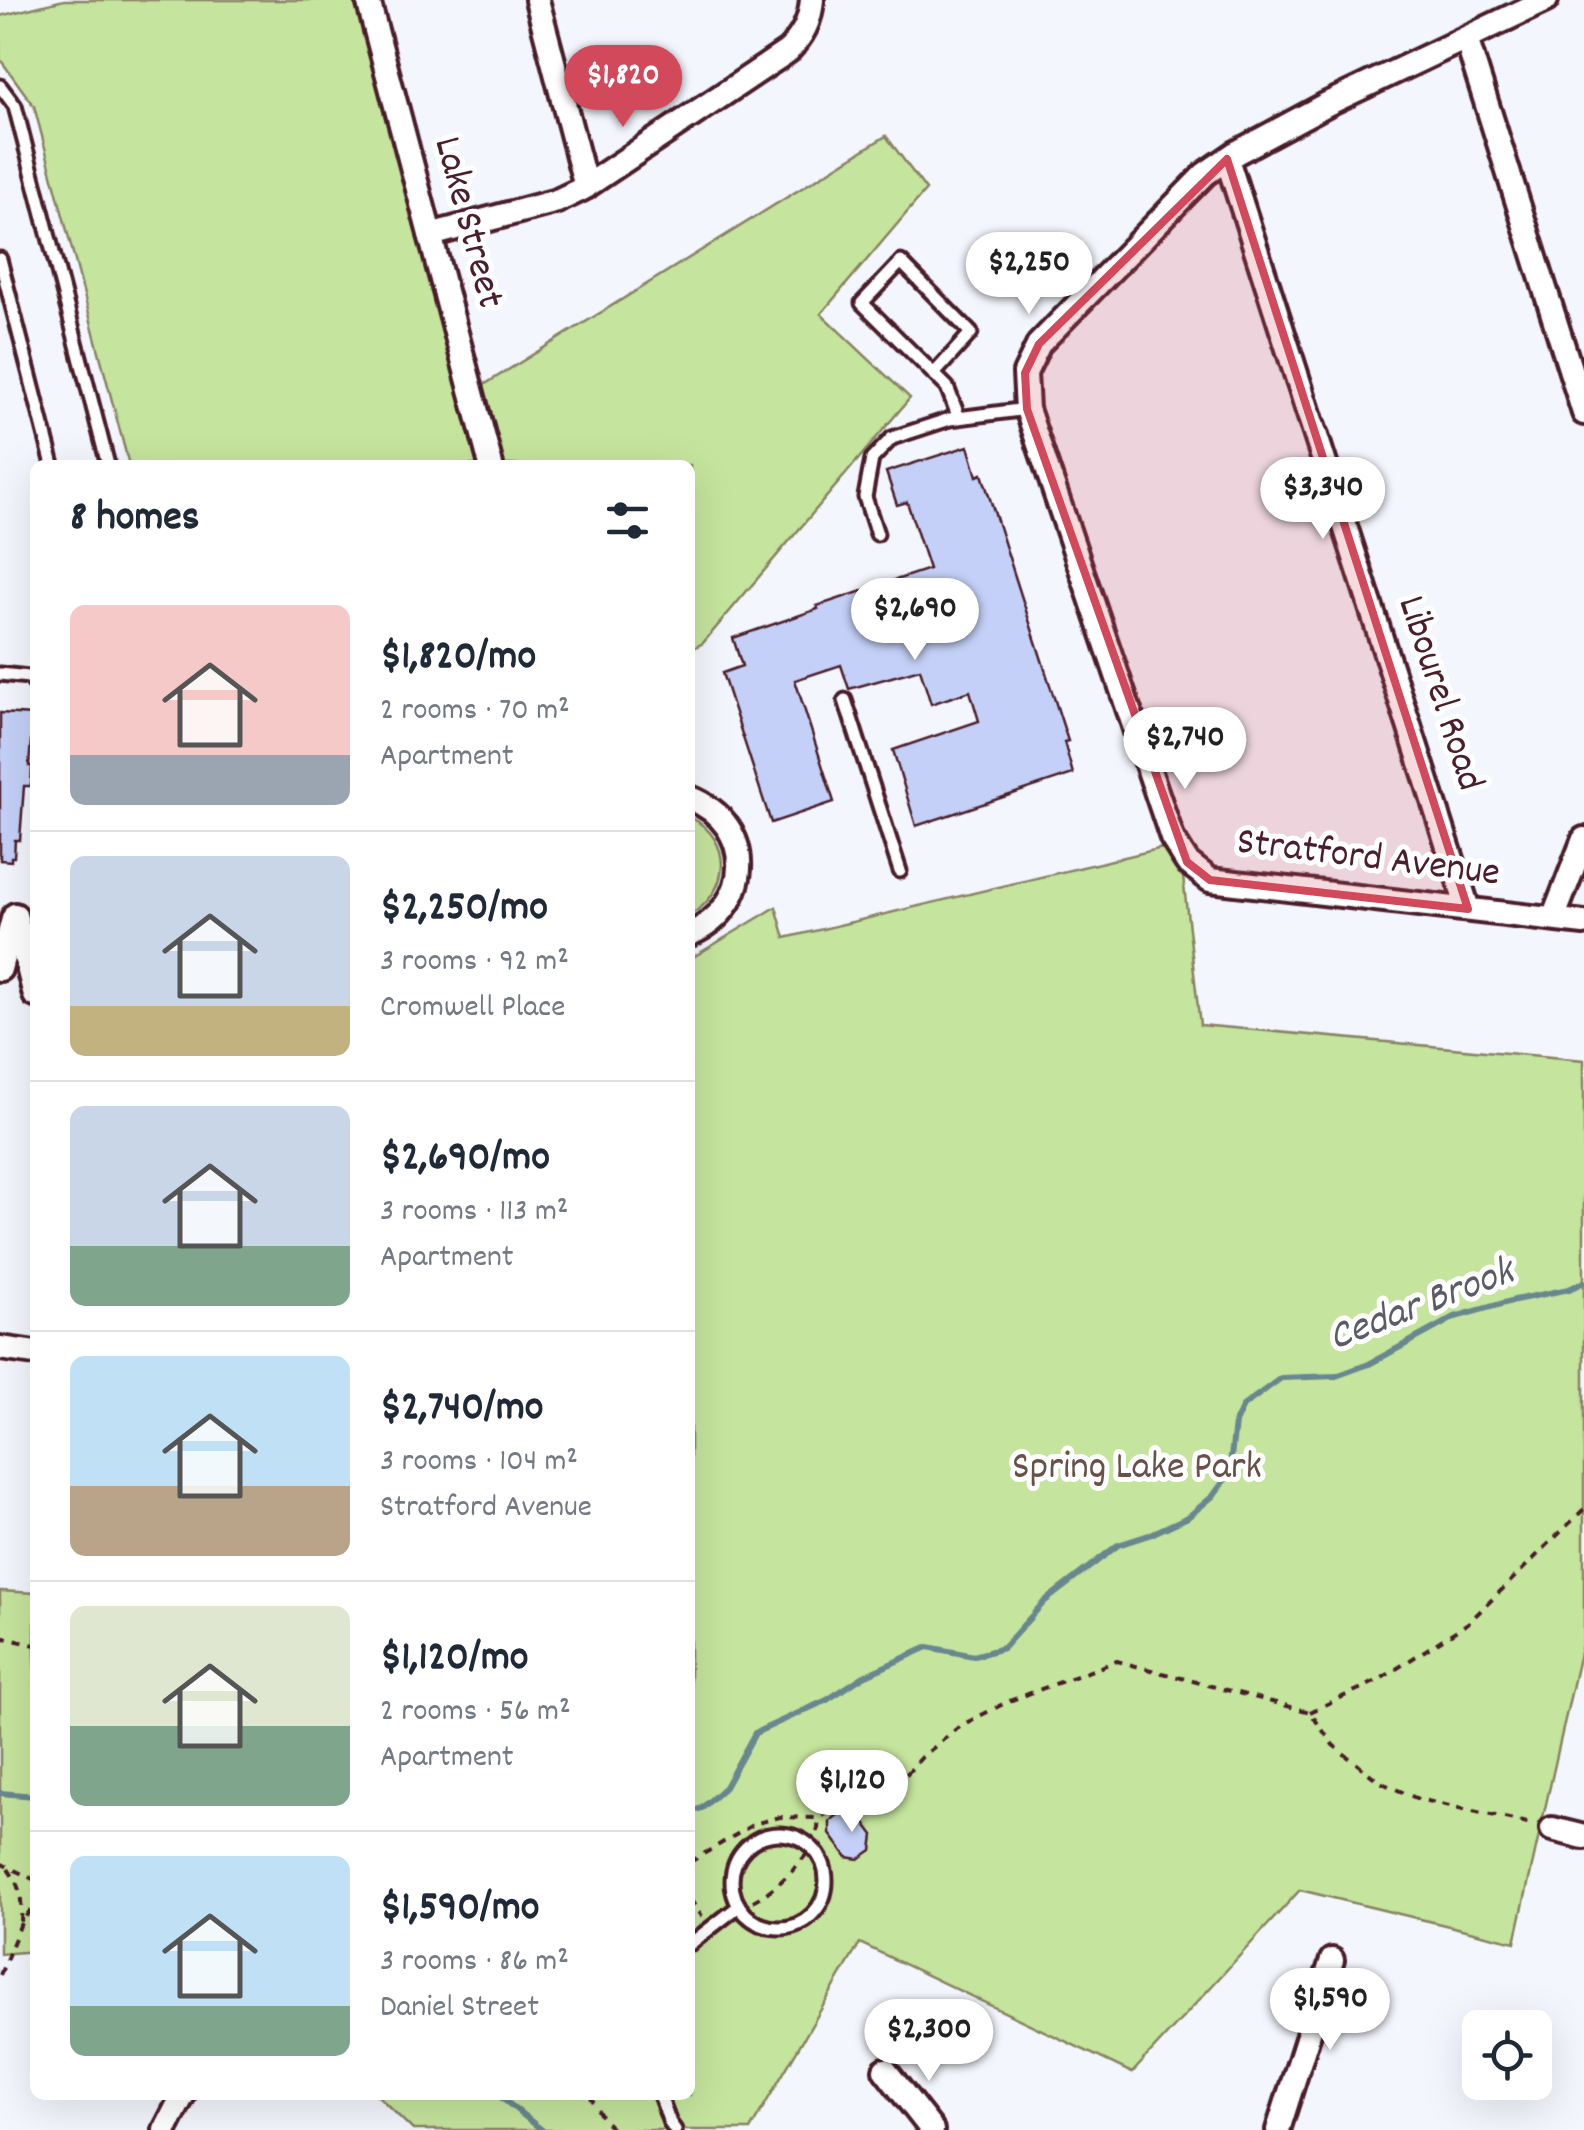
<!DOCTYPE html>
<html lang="en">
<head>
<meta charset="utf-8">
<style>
	:root { --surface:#fff; --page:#f6f6f7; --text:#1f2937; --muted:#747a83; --line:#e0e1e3; --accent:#d1495b }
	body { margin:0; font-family:Dekko,sans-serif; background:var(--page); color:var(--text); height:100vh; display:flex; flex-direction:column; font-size:38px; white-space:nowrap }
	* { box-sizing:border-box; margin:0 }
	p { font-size:32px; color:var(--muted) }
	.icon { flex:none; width:55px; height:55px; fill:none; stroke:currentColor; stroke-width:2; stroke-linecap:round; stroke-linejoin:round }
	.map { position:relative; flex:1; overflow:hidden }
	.details { position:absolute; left:30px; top:460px; width:665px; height:1640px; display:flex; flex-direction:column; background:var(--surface); border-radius:15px; box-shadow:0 10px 40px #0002 }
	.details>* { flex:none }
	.tools { position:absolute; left:1462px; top:2010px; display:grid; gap:20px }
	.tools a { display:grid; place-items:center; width:90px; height:90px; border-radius:15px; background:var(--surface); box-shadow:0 10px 40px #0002; font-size:50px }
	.price { position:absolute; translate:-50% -85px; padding:0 22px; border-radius:35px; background:#fff; color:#222; font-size:32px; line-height:65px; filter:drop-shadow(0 2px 5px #0008) }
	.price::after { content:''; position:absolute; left:50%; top:60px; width:30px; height:22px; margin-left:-15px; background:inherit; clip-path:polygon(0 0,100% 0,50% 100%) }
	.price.current { background:var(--accent); color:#fff }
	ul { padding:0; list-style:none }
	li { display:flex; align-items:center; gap:30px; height:250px; padding:0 40px }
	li+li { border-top:2px solid var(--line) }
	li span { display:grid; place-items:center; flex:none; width:280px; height:200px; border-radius:15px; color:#555 }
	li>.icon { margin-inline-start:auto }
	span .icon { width:120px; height:120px; fill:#fffc; stroke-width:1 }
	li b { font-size:42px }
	h2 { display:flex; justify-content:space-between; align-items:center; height:120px; padding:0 40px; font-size:42px }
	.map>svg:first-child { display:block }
</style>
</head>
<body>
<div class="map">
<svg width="1584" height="2130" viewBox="0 0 1584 2130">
	<rect width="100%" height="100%" fill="#f3f6fd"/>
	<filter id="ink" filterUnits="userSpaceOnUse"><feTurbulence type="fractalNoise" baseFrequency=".01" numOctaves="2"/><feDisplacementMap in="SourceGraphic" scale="20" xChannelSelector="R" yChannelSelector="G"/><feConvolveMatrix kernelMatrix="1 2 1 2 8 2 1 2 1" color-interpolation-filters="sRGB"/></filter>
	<g filter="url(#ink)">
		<!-- green -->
		<path fill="#c5e49d" stroke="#888264" stroke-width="2.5" d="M64,0H371L474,391L886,136L926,190L821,314L910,398L703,643L690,650V465H129L34,106L0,59V16Z
			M690,817C734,840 731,891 690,915Z
			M1175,845L1182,868L1200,1025L1584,1060V1635L1515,1942L1300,1890L1132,2073L860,1943L750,2130H413L377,2095H690V1192L695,1181L690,1165V959L776,907L785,938Z
			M0,1591L35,1593V1951L0,1954Z"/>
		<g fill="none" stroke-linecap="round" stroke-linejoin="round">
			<!-- stream -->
			<path stroke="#67878f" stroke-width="6" d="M0,1793L35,1796
				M690,1812L702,1808L725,1787L755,1733L827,1700L864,1676L928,1647L974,1656L1003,1648L1045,1601L1118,1545L1149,1535L1188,1517L1213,1496L1229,1474L1235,1423L1243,1406L1281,1378L1336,1376L1369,1364L1455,1317L1515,1300L1569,1289L1584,1282
				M498,2095L542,2130"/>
		</g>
		<!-- building -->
		<path fill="#c4d0f7" stroke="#4a1f2b" stroke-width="2.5" d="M968,446L977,476L982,474L1068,741L1064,742L1073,774L916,826L893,750L979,721L970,691L931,704L920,669L849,689L841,665L795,680L834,802L771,823L722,673L742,666L733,638L818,609L817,606L929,569L907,502L897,505L886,472Z
			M0,713L33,715L29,766H32L31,786H24L20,840H15L14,857H11V861L0,860Z
			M843,1811L858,1813L874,1835L872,1850L859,1859L847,1857L830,1834V1821Z"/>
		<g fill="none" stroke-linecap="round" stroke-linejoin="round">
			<!-- service casing -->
			<g stroke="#4a1f2b" stroke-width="19">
				<path id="service" d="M0,86L15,106L108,465
					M0,259L53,465
					M934,374L971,333L901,262L862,303L947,387L959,418
					M877,534L865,497L872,459L892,438L950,419L1027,409
					M0,674L29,677L35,684
					M845,700L900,871
					M732 1881a47 47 0 1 1 94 0a47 47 0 1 1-94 0Z
					M690,1944L739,1906
					M660,2095L670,2123L675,2130"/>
			</g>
			<!-- minor casing -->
			<g stroke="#4a1f2b" stroke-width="30">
				<path id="minor" d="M368,0L491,465
					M537,0L586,187
					M1546,0L1327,104L1234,154L1205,174L1039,344L1025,373L1027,409L1172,838L1187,862L1210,880L1584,923
					M1466,38L1584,413
					M1227,159L1468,909
					M430,235L557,201L582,189L788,51C803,35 810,22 812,0
					M690,798C757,825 754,906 690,934
					M15,915L35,995
					M1553,919L1584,839
					M0,969L13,919
					M0,1348L35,1353
					M1552,1829L1584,1837
					M885,2070L932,2130
					M165,2130L183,2095
					M1278,2130L1332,1960"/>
			</g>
			<!-- path -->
			<path stroke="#4a1f2b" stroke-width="4" stroke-dasharray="8 8" stroke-linecap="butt" d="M0,1637L35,1645
				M1310,1712L1379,1680L1468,1623L1584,1509
				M690,1862L754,1824L780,1817L818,1818L853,1801L892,1790L922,1757L960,1726L1009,1701L1117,1661L1310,1712L1333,1745L1380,1782L1418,1799L1532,1824
				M0,1863L35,1880
				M8,1869C22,1889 22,1899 21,1923
				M690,1899L702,1916
				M753,1901C777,1889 823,1848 818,1819
				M0,1975L21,1923L35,1904
				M590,2095L601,2116L613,2130"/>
			<!-- service -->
			<use href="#service" stroke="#fff" stroke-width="11"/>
			<!-- minor -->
			<use href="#minor" stroke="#fff" stroke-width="22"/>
		</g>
	</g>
	<!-- marked area -->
	<path fill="#d1495b" fill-opacity="0.2" stroke="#d1495b" stroke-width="8" stroke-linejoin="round" d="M1227,159L1468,909L1210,880L1187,862L1027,409L1025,373L1039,344Z"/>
	<g text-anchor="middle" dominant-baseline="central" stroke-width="10" stroke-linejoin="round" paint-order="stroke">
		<!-- street labels -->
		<g font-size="40" fill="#4a1f2b" stroke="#fff">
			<text transform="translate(466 223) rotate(75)">Lake Street</text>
			<text transform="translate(1438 694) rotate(72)">Libourel Road</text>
			<text transform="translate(1368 860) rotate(7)">Stratford Avenue</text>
		</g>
		<!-- park labels -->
		<g font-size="40" fill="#695048" stroke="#fff">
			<text x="1137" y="1469">Spring Lake Park</text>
		</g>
		<!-- water labels -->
		<g font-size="42" font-style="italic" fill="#5b5c65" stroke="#fff">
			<text transform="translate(1422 1307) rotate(-21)">Cedar Brook</text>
		</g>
	</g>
</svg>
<div class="tools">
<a><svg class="icon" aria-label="locate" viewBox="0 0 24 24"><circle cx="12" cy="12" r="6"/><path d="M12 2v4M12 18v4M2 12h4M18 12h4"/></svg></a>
</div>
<b class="price current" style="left:623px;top:130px">$1,820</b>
<b class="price" style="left:1029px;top:317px">$2,250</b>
<b class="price" style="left:1323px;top:542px">$3,340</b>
<b class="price" style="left:915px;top:663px">$2,690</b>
<b class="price" style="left:1185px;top:792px">$2,740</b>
<b class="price" style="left:852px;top:1835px">$1,120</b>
<b class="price" style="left:1330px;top:2053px">$1,590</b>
<b class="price" style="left:929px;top:2084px">$2,300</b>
<section class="details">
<h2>8 homes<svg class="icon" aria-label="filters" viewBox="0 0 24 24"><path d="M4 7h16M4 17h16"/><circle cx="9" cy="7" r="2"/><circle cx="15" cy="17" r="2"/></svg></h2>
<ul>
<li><span style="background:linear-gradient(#f6c9c9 75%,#9aa5b1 0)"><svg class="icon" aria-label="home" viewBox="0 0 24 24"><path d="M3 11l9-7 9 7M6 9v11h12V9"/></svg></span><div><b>$1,820/mo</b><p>2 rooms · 70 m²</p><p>Apartment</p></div></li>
<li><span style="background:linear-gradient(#c9d6e8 75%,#c2b280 0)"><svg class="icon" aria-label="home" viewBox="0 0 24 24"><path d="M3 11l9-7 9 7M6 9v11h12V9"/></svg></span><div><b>$2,250/mo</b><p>3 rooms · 92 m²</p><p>Cromwell Place</p></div></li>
<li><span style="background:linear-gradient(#c9d6e8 70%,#7fa58c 0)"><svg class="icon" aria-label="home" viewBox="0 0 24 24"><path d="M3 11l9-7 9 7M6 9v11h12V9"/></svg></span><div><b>$2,690/mo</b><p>3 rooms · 113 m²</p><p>Apartment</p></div></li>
<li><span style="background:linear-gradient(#bfe0f5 65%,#b9a48a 0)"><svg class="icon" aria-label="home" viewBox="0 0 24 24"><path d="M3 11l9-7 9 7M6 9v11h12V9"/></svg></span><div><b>$2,740/mo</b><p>3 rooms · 104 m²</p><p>Stratford Avenue</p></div></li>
<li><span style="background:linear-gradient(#dfe7d0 60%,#7fa58c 0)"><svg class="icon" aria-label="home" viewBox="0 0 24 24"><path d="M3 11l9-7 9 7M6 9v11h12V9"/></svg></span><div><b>$1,120/mo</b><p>2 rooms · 56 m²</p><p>Apartment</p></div></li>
<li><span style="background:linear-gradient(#bfe0f5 75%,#7fa58c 0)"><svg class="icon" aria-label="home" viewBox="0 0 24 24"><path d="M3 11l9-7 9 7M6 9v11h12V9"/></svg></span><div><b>$1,590/mo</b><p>3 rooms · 86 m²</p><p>Daniel Street</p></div></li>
</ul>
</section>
</div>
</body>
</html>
